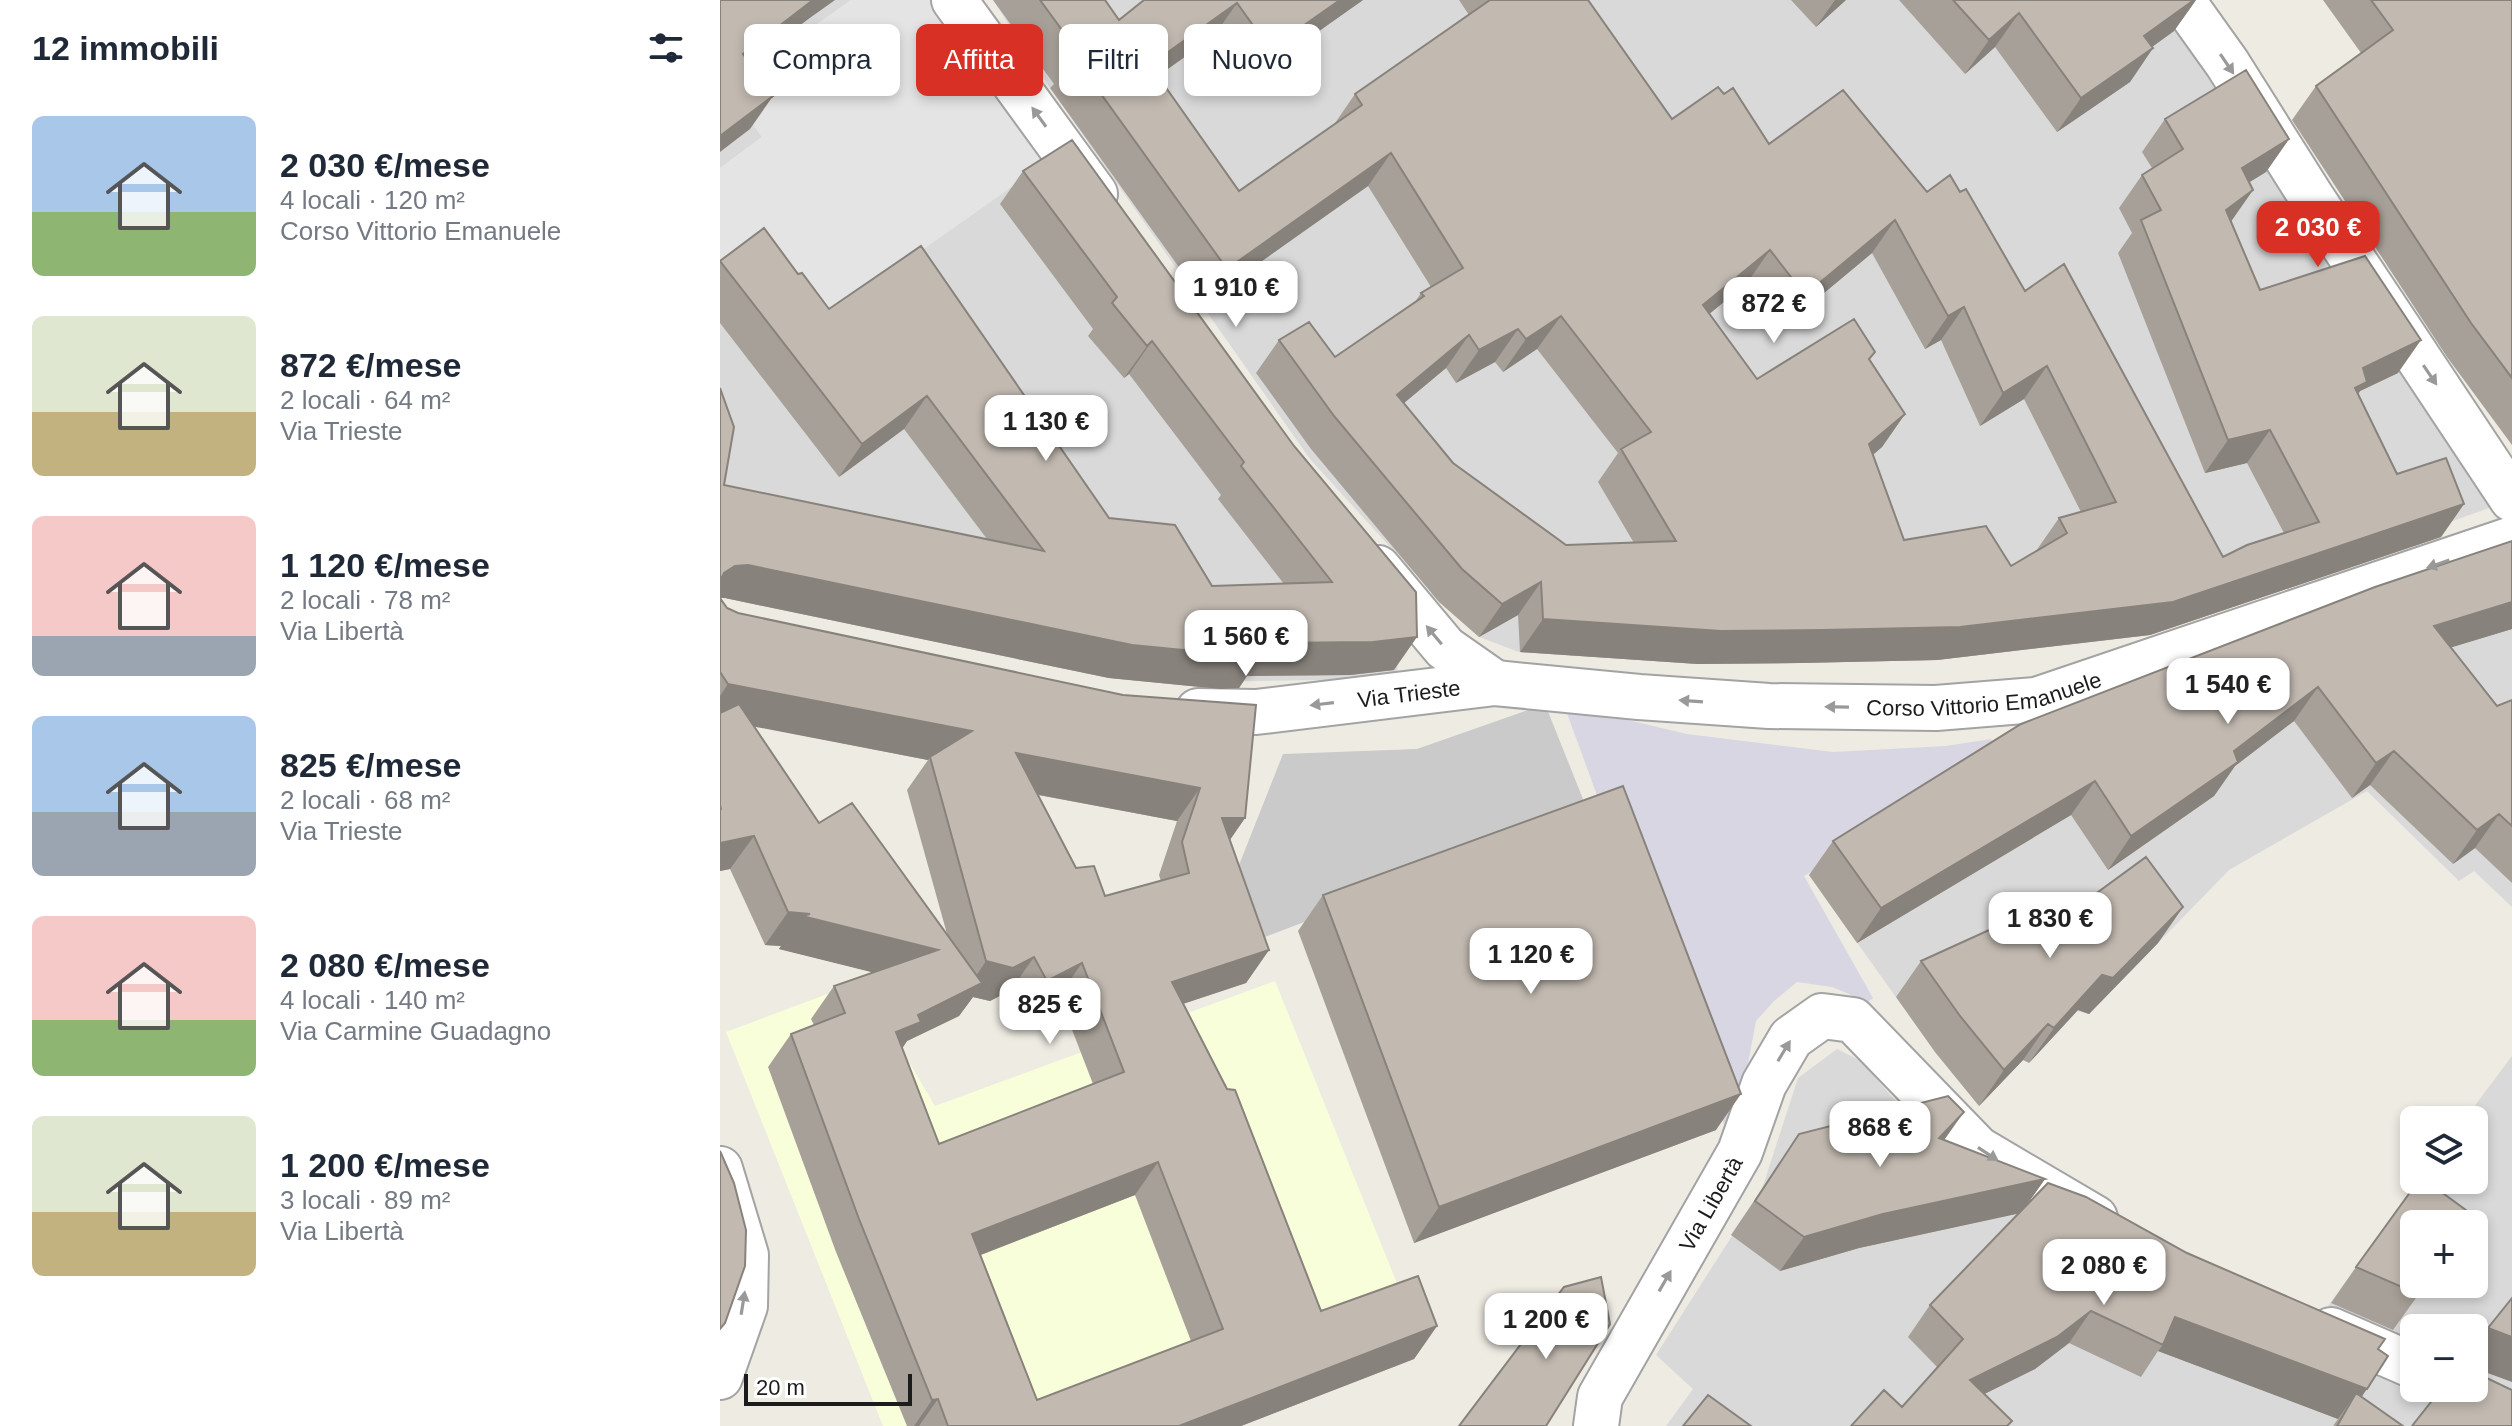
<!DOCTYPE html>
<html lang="it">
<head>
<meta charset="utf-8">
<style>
	:root { --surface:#fff; --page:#f6f6f7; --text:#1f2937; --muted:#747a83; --accent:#d93025 }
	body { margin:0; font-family:Arial,sans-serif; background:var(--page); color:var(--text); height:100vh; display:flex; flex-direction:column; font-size:30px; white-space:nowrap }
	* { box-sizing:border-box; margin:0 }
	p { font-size:26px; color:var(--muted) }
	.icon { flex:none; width:44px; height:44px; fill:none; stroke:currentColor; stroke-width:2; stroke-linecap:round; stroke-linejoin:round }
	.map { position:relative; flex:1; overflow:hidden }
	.side { display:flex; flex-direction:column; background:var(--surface); width:720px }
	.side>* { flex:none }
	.guide { position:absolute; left:24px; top:24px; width:760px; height:72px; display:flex; gap:16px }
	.buttons { position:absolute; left:1680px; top:1106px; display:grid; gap:16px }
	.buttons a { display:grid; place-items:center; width:88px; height:88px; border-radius:12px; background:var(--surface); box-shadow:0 4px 12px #0003; font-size:40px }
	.scale { position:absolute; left:24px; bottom:20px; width:168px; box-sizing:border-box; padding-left:8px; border:4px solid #1c1c1c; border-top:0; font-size:22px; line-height:28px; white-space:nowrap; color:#1c1c1c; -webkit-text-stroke:6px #fff; paint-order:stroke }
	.price { position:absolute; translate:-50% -68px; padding:0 18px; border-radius:16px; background:#fff; color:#222; font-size:26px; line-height:52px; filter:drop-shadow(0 2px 4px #0008) }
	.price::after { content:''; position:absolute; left:50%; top:48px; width:24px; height:18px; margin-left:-12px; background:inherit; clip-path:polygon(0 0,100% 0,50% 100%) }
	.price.current { background:var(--accent); color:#fff }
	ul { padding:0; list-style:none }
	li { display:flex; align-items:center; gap:24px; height:200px; padding:0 32px }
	li span { display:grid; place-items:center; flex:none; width:224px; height:160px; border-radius:12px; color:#555 }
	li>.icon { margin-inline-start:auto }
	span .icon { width:96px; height:96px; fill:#fffc; stroke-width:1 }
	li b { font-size:34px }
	h2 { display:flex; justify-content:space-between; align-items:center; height:96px; padding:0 32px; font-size:34px }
	.pill { padding:0 28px; border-radius:12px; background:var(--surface); box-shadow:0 4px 12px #0003; font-size:28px; line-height:72px }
	.pill.current { background:var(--accent); color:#fff }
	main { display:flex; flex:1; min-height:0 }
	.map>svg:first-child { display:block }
</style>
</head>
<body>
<main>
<section class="side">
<h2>12 immobili<svg class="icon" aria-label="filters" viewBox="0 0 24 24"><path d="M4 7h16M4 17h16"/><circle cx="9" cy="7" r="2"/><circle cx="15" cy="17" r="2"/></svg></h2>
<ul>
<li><span style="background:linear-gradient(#a9c7e8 60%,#8fb573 0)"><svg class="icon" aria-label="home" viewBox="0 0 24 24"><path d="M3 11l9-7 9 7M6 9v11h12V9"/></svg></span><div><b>2 030 €/mese</b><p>4 locali · 120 m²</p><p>Corso Vittorio Emanuele</p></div></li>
<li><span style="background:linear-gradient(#dfe7d0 60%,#c2b280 0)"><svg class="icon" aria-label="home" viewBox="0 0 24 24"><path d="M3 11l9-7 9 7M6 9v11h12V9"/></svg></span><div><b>872 €/mese</b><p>2 locali · 64 m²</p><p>Via Trieste</p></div></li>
<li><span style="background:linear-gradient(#f6c9c9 75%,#9aa5b1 0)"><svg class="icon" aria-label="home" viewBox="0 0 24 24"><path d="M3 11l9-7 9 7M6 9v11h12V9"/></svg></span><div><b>1 120 €/mese</b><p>2 locali · 78 m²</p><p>Via Libertà</p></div></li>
<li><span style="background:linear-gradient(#a9c7e8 60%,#9aa5b1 0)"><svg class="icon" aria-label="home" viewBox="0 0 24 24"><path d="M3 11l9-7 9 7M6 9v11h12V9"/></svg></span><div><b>825 €/mese</b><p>2 locali · 68 m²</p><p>Via Trieste</p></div></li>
<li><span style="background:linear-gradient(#f6c9c9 65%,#8fb573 0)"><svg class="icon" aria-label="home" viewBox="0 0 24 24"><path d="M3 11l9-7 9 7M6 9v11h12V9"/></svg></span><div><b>2 080 €/mese</b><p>4 locali · 140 m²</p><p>Via Carmine Guadagno</p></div></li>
<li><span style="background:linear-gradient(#dfe7d0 60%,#c2b280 0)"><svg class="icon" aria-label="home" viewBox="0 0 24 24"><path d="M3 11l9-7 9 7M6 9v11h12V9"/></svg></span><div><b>1 200 €/mese</b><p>3 locali · 89 m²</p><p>Via Libertà</p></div></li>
</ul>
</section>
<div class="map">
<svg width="1792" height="1426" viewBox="0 0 1792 1426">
	<rect width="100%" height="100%" fill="#edebe2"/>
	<!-- residential -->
	<path fill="#dad9d9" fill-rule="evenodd" d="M0,0H131L7,88L42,137L0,168Z
		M273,0H1440L1772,507L1422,632L1390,640L1217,660L1080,663L978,664L799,652L759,637L711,595L713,587L693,572L590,459L330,88Z
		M327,162L679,606L677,679L463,682L0,593V261Z
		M1792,568V907L1754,871L1739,881L1647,791L1509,870L1369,1014L1357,1011L1303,1060L1259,1106L1215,1052L1089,875Z
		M1117,1049L1141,1061L1191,1119L1694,1383V1388H1706L1792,1426H946L973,1389L936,1355L1042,1189L1078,1078Z
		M1792,1056V1394L1754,1376V1328H1694V1347L1608,1306L1700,1180H1754V1120H1744ZM1694,1224H1754V1284H1694Z"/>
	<!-- education -->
	<path fill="#f9feda" d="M150,978L184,1054L215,1106L555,981L685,1303L478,1426H163L6,1032Z"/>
	<!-- religious -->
	<path fill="#cacaca" d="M825,704L869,814L545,937L519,865L563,754L697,749Z"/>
	<!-- parking -->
	<path fill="#e4e4e4" d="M131,0H213L327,162L99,323L0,261V168L42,137L7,88Z"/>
	<!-- plaza -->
	<path fill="#d8d6e3" d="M844,705L967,734L1113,752L1226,746L1271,739L1277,759L1084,876L1153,998L1148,1002L1112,987L1077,982L1054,1001L1036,1021L1024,1084L1004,1124L959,1020Z"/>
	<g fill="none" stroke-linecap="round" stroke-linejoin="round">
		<!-- minor casing -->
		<g stroke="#a3a3a3" stroke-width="48">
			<g id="minor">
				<path d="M234,0L375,194"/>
				<path d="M1462,0L1507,63L1592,198L1792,499"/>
				<path d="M658,568L725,648L775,683"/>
				<path id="s1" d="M478,711L536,712L775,683L919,697L1049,706L1216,708L1316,700L1792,539"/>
				<path d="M0,1169L26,1255L25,1306L0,1377"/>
				<path d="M1611,1330L1694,1366"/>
				<path id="s2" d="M876,1426L880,1397L1020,1152L1044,1084L1071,1038L1102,1016L1133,1020L1258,1149L1375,1218"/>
			</g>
		</g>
		<!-- minor -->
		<use href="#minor" stroke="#fff" stroke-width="44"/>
	</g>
	<!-- wall -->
	<path fill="#a7a098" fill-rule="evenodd" d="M273,0H385L399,20L424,0H643L527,82L494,36L438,76L519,191L613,126L635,94L749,15L739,0H868L952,119L1049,144L1207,192H1240L1305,291L1503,557L1564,533L1527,463L1485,473L1398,253L1412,233L1399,208L1422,175L1432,168L1422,152L1445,119L1569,139L1546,172L1529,182L1533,190L1511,221L1540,290L1678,373L1640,391L1638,395L1677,474L1744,504L1721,537L1430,635L1217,660L1080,663L978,664L800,652L798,615L759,637L719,602L591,449L536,373L559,340L615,357L695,302L701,293L711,287L648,186L484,302L330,88L334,84ZM1152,253L1205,349L1221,340L1260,426L1304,399L1361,512L1339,518L1316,551L1291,566L1184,540L1153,455L1162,447L1185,414L1150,360L1037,379L989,314L1027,283L1062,328ZM817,349L898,453L878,482L914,543L846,545L733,463L684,403L726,368L736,383L775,362L783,372Z
		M1071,0H1126L1096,27Z
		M1179,0H1476L1454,31L1432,47L1433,48L1410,82L1337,132L1275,47L1245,74Z
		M1603,0H1792V445L1727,357L1572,120L1596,86L1641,53Z
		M352,140L674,670L630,675L527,676L519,688L501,689L389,678L5,598H0L4,485L267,539L184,429L119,477L0,323V261L78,274L109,309L389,518L492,586L564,584L498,499L501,495L409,374L404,378L368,336L373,329L280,204L303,171Z
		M1792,541V629L1731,647L1777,706L1792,700V883L1755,848L1733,864L1650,785L1632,798L1574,721L1515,766L1494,796L1388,870L1351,815L1137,943L1089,875L1113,841Z
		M0,598L7,608L18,613L403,695L525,818L510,840L549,950L526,983L463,1004L601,1311L717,1326L694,1359L521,1426H187L116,1252L48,1067L71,1034L94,1025L91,1019L114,986L153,972L59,949L61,946L45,945L10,869L0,871ZM34,726L208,760L187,790L227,934L99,823ZM318,795L457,821L439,875L441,881L385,896L356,868ZM291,990L303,1014L339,996L373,1084L219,1144L182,1048L187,1041L239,1016L253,997L270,1001ZM415,1195L471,1341L317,1400L261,1255Z
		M603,895L996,1130L694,1243L578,931Z
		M1463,907L1438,943L1369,1014L1358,1010L1309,1063L1303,1060L1259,1106L1215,1052L1176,997L1201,961L1337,922Z
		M1079,1134L1225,1140L1325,1179L1305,1207L1467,1253L1658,1349L1642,1397L1683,1426H1613L1618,1419L1438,1351L1421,1377L1349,1343L1315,1369L1264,1394L1182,1407L1218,1368L1188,1337L1210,1305L1299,1213L1139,1248L1060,1271L1011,1235Z
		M1636,1267L1706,1284L1673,1330L1611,1303Z"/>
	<!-- shaded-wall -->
	<path fill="#88827c" d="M93,0H115L87,20L0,87L23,54Z
		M620,0H643L527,82L550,49Z
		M1115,0H1126L1096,27Z
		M1474,0H1476L1454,31L1400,70L1424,36Z
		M517,3L494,36L407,98L430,65Z
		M1299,13L1275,47L1245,74L1269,40Z
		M1433,48L1410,82L1337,132L1361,98Z
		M53,96L30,129L0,152V136Z
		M1569,139L1546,172L1499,201L1522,168Z
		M671,153L648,186L484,302L507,269Z
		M1533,190L1510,223L1506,210Z
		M1175,220L1152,253L1062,328L1085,295Z
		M1050,250L1027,283L960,338L983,305Z
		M1244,307L1221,340L1205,349L1228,316Z
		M841,316L817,349L783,372L806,339Z
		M798,329L775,362L736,383L759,350Z
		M749,335L726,368L654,428L677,395Z
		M1701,340L1678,373L1640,391L1624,415L1643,368Z
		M432,341L409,374L404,378L427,346Z
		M1327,366L1304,399L1260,426L1283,393Z
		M207,396L184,429L119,477L142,444Z
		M1185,414L1162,447L1126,477L1149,444Z
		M1550,430L1527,463L1485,473L1508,440Z
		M1744,504L1721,537L1430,635L1217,660L1080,663L978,664L800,652L823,619L1240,627Z
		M28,565L543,643L697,637L674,670L630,675L527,676L519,688L501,689L389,678L5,598H0V579L4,573L15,566Z
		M821,582L798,615L759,637L782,604Z
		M1792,602V629L1690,660L1714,626Z
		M8,684L252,731L210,757L208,760L0,720V696Z
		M1598,687L1574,721L1515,766L1494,796L1388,870L1411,836L1514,751Z
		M1674,751L1650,785L1632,798L1656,763Z
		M296,753L480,788L457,821L273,786Z
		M1375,781L1351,815L1137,943L1161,908Z
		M1779,814L1755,848L1733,864L1757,830Z
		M502,818H525L502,851Z
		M34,836L10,869L0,871V843Z
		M1463,907L1438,943L1369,1014L1358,1010L1309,1063L1334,1028L1382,975Z
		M68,912L90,914L218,950L195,983L59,949L61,946L45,945Z
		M549,950L526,983L429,1015L452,982Z
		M314,957L291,990L270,1001L253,997L239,1016L187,1041L178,1055L176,1032L198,1015L246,991L266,961Z
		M362,963L339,996L303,1014L327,981Z
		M1328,1024L1303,1060L1259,1106L1284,1070Z
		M1021,1094L996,1130L694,1243L719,1207Z
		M1244,1112L1220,1146L1219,1138Z
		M438,1162L415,1195L229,1267L252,1234Z
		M1325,1179L1301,1213L1139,1248L1060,1271L1084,1237L1163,1214Z
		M1371,1311L1349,1343L1315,1369L1228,1412L1250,1380Z
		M1455,1317L1647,1389L1625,1421L1636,1393L1618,1419L1438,1351L1443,1345Z
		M717,1326L694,1359L521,1426H459Z
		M1768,1328L1792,1337V1382L1754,1368V1349Z
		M218,1399L199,1426H194L212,1400Z"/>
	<!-- building -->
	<path fill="#c2bab1" stroke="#88827c" stroke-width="2" fill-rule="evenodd" d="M0,0H93L23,54L53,96L0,136Z
		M320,0H385L399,20L424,0H620L550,49L517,3L430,65L519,191L642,105L635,94L770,0H868L952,119L998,87L1004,94L1013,88L1049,144L1123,90L1207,192L1230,175L1240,192L1246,189L1305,291L1344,264L1503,557L1527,545L1599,522L1550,430L1508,440L1421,220L1441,210L1422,175L1463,149L1445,119L1526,70L1569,139L1522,168L1533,190L1506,210L1540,290L1645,256L1701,340L1643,368L1647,382L1635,388L1677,474L1726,458L1744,504L1453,602L1240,627L1103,630L1001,631L823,619L821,582L782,604L742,569L614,416L559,340L589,322L615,357L704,296L701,293L743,268L671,153L507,269L353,55L358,52ZM1175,220L1228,316L1244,307L1283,393L1327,366L1396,502L1339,518L1347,533L1291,566L1266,526L1184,540L1149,444L1185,414L1149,359L1155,352L1134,319L1037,379L983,305L1050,250L1085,295ZM841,316L931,432L901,449L956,541L846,545L733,463L677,395L749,335L759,350L798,329L806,339Z
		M1233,0H1474L1424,36L1433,48L1361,98L1299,13L1269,40Z
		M1651,0H1792V378L1751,323L1596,86L1673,30Z
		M352,140L574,446L696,592L697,637L653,642L543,643L542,655L525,656L412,645L28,565L15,566L4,573L0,581V388L14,427L4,485L324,551L207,396L142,444L0,261L44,228L78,274L82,273L109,309L201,246L389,518L455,525L492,586L612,582L521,466L524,462L432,341L427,346L392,303L397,297L303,171Z
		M1792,541V602L1714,626L1777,706L1792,700V826L1779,814L1757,830L1674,751L1656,763L1598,687L1514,751L1518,762L1411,836L1375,781L1161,908L1113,841L1301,724L1655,587Z
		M0,598L7,608L18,613L403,695L536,705L525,818H502L549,950L452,982L507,1089L515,1090L601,1311L698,1276L717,1326L459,1426H228L218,1399L212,1400L139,1219L71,1034L125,1013L114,986L218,950L82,916L90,914L68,912L34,836L0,843V810L1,809L0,805V713L19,704L99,823L132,803L262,983L198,1015L201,1022L176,1032L219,1144L404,1072L362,963L327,981L314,957L293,968L266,961L210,757L252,731L8,684L0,672ZM296,753L480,788L462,842L469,873L385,896L374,866L356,868ZM438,1162L503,1329L317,1400L252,1234Z
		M903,786L1021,1094L719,1207L603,895Z
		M1426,857L1463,907L1393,978L1382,975L1334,1028L1328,1024L1284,1070L1240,1016L1201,961L1324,905L1337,922Z
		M1228,1096L1244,1112L1219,1138L1325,1179L1163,1214L1084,1237L1035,1201L1079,1134Z
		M0,1151L14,1183L26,1230L25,1266L5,1323L0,1329Z
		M1699,1180H1705L1754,1216L1749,1224H1694V1284H1705L1698,1294L1636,1267Z
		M1328,1183L1366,1197L1467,1253L1665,1339L1658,1349L1668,1356L1647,1389L1455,1317L1443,1345L1371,1311L1337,1337L1250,1380L1292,1421L1287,1426H1131L1164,1390L1182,1407L1243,1339L1210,1305Z
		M881,1277L890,1324L826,1426H739L844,1287Z
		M1792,1298V1337L1768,1328Z
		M1754,1372L1792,1390V1426H1692L1722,1388H1754Z
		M1636,1393L1683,1426H1617Z
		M988,1395L1031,1426H963Z"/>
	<!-- one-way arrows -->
	<defs><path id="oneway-solid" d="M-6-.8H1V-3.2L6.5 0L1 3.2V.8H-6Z" transform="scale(2)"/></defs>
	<g fill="#999">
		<use href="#oneway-solid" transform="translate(1507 64) rotate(56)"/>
		<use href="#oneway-solid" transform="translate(319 117) rotate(-126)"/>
		<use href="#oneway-solid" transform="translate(1710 375) rotate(56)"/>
		<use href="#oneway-solid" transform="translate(1718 564) rotate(161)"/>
		<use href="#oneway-solid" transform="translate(714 635) rotate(-130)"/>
		<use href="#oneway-solid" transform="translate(971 701) rotate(-176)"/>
		<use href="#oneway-solid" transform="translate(602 704) rotate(173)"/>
		<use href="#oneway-solid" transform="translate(1117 707) rotate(-179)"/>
		<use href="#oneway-solid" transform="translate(1064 1051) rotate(-59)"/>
		<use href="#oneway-solid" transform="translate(1268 1154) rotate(33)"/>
		<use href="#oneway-solid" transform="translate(945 1281) rotate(-60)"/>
		<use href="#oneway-solid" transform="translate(23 1303) rotate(-81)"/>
	</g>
	<g text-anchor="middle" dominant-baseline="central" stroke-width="8" stroke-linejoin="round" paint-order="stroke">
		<!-- street labels -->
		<g font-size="22" fill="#1c1c1c" stroke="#fff">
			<text stroke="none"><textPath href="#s1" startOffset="790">Corso Vittorio Emanuele</textPath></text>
			<text stroke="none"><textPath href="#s1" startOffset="212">Via Trieste</textPath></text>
			<text stroke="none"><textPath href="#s2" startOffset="252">Via Libertà</textPath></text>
		</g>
	</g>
</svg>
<div class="buttons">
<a><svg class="icon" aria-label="layers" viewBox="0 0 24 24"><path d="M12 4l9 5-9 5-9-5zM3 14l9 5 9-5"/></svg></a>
<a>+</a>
<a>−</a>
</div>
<div class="scale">20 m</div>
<b class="price current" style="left:1598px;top:269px">2 030 €</b>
<b class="price" style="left:516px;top:329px">1 910 €</b>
<b class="price" style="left:1054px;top:345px">872 €</b>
<b class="price" style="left:326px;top:463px">1 130 €</b>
<b class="price" style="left:526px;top:678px">1 560 €</b>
<b class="price" style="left:1508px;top:726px">1 540 €</b>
<b class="price" style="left:1330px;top:960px">1 830 €</b>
<b class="price" style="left:811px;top:996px">1 120 €</b>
<b class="price" style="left:330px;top:1046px">825 €</b>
<b class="price" style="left:1160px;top:1169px">868 €</b>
<b class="price" style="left:1384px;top:1307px">2 080 €</b>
<b class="price" style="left:826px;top:1361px">1 200 €</b>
<div class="guide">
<a class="pill">Compra</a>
<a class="pill current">Affitta</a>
<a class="pill">Filtri</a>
<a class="pill">Nuovo</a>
</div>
</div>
</main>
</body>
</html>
